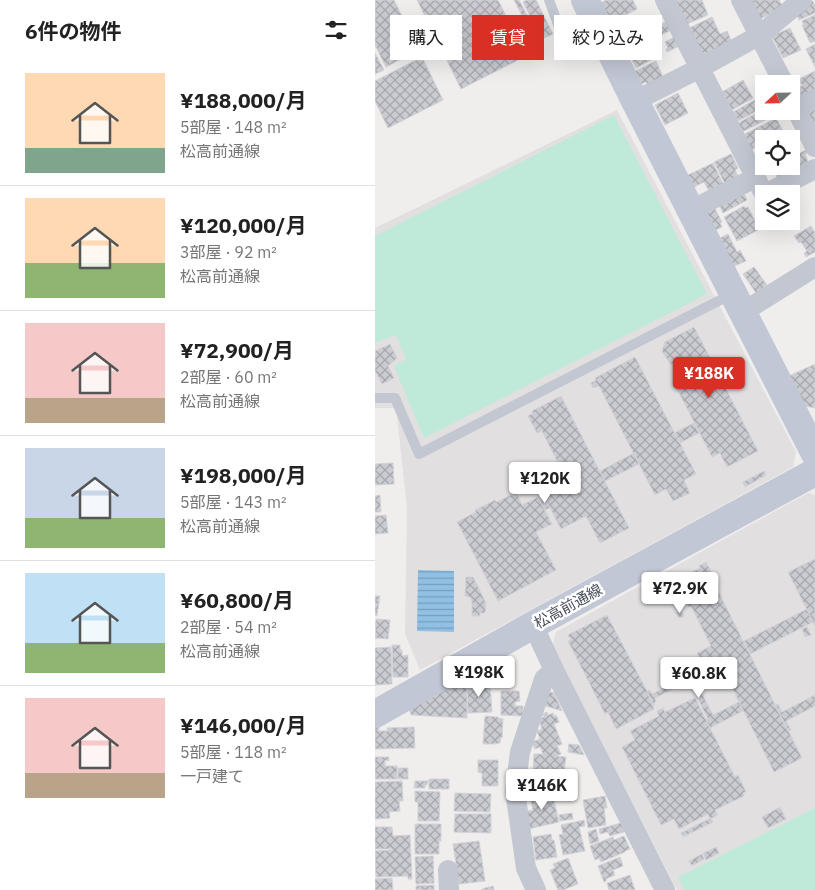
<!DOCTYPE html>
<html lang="ja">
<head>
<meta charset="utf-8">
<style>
	:root { --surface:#fff; --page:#f6f6f6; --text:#222; --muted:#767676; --line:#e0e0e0; --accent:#d93025 }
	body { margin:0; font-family:"IBM Plex Sans","Noto Sans JP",sans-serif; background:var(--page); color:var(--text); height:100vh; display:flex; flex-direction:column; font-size:19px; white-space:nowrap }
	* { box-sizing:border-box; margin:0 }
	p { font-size:16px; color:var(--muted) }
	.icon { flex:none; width:28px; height:28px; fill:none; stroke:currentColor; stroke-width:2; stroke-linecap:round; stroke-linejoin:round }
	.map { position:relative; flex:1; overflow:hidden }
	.side { display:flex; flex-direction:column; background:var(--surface); width:375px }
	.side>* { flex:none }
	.top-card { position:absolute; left:15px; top:15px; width:350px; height:45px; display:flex; gap:10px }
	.needle { width:32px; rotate:248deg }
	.controls { position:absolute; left:380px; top:75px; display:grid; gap:10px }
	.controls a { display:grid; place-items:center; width:45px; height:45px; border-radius:0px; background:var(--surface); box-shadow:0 5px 20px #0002; font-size:25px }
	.price { position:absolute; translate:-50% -42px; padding:0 11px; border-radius:5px; background:#fff; color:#222; font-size:16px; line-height:32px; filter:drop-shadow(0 1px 2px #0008) }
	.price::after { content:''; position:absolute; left:50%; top:30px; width:15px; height:11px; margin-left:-8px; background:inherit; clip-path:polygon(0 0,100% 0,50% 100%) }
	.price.current { background:var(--accent); color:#fff }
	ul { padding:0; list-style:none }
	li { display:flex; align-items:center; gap:15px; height:125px; padding:0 25px }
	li+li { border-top:1px solid var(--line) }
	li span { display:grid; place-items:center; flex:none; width:140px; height:100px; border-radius:0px; color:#555 }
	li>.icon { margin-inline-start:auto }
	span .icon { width:60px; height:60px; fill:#fffc; stroke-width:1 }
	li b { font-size:21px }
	h2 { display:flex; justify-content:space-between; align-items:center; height:60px; padding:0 25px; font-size:21px }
	.chip { padding:0 18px; border-radius:0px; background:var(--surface); box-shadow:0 5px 20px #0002; font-size:18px; line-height:45px }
	.chip.current { background:var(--accent); color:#fff }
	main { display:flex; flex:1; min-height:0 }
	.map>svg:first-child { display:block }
</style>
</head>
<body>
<main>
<section class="side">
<h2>6件の物件<svg class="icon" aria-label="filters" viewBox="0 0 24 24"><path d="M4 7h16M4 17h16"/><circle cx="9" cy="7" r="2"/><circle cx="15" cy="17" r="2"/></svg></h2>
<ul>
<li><span style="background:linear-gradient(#ffd9b3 75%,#7fa58c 0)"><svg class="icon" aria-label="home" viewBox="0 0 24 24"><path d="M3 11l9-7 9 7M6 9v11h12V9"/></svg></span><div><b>¥188,000/月</b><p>5部屋 · 148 m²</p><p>松高前通線</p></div></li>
<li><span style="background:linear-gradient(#ffd9b3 65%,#8fb573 0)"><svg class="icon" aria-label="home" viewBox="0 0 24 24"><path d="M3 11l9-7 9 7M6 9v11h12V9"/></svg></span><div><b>¥120,000/月</b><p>3部屋 · 92 m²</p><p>松高前通線</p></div></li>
<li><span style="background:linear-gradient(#f6c9c9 75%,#b9a48a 0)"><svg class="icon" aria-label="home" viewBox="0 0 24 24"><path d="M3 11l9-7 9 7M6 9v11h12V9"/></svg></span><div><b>¥72,900/月</b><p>2部屋 · 60 m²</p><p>松高前通線</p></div></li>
<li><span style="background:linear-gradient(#c9d6e8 70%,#8fb573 0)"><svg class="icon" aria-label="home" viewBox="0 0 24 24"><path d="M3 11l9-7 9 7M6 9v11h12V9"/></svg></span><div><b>¥198,000/月</b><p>5部屋 · 143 m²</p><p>松高前通線</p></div></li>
<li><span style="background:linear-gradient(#bfe0f5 70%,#8fb573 0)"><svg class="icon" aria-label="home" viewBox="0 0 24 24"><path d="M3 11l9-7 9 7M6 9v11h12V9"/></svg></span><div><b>¥60,800/月</b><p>2部屋 · 54 m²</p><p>松高前通線</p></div></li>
<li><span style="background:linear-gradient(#f6c9c9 75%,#b9a48a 0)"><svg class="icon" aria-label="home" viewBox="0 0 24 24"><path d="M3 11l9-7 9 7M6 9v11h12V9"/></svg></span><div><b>¥146,000/月</b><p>5部屋 · 118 m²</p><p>一戸建て</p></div></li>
</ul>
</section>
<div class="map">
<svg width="440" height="890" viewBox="0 0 440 890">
	<defs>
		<pattern id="water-rules" width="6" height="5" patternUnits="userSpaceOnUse" patternTransform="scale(1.25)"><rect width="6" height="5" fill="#90c0e4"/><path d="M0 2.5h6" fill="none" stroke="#779ebc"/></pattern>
		<pattern id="building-cross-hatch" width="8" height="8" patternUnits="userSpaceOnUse" patternTransform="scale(1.25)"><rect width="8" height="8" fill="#cbccd2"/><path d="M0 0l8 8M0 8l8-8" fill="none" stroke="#a7a8ad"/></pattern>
	</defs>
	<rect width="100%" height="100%" fill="#f0eeed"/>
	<!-- education -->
	<path fill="#e1dfdf" d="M242,110L421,452L418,467L45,670L30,634L32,508L21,408H0V228Z
		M433,493L440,495V890H302L177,647L181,632Z"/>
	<!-- garden -->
	<path fill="#bfead9" d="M239,115L332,294L49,438L19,366L31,359L21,335L0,343V236Z
		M440,808V890H309L303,877Z"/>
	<!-- water -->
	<path fill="url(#water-rules)" d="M43,570L79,571V632L42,631Z"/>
	<!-- building -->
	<path fill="url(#building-cross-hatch)" stroke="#d2d2d8" d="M0,0H19L44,50L11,67L0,45Z
		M42,0H123L151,56L86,89Z
		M139,0H144L167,44L163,46Z
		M151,0H161L178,34L167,39L148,2Z
		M231,0H258L262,9L237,22L226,3Z
		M301,0H327L333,15L312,24Z
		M376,0H404L408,7L385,19Z
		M438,1L440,6V13L424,20L422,14Z
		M260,15L267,31L271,29L277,42L251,54L245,40L249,38L242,23Z
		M440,15V41L435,43L427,25H429L427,21Z
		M337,17L345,34L352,31L357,42L328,55L314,28Z
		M51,19L58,33L45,40L38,25Z
		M294,20L298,29L285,36L280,27Z
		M415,28L426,50L408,58L397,36Z
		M301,36L306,45L292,52L291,49L293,48L290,42Z
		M440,44V67L431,49Z
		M276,45L282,57L261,68L255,56Z
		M161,47L164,53L154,58L150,52Z
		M0,53L9,70L0,74Z
		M47,57L68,100L13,128L0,101V81Z
		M281,61L288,77L273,85L271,82L266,84L260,71Z
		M440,71V92L427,98L422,88L427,86L424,79Z
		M422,79L425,84L420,86L418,82Z
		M368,80L378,98L357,110L347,92Z
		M303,93L313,113L290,125L280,105Z
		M389,95V107L363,121L358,112Z
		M389,109V111H403L404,113L367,132L363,123Z
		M440,109V130L432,113Z
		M401,118L409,133L397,139H389V143L376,150L368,135Z
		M389,146V159L384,149Z
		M431,150L432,154H430L433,162L403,179L397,167L416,166V157Z
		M356,154L363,168L360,170L364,178L350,184L339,162Z
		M338,163L349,186L335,193L329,182L317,188L311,176Z
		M367,190L372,200L348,213L343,203Z
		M338,205L347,222L345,223L347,227L339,231L328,210Z
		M369,206L370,208L373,207L382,225L381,226L383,230L362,241L349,217Z
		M436,226L440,233V252L431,257L429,253L432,251L426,242L424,243L419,236Z
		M353,234L362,252L365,250L371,261L357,267L343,239Z
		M379,267L392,285L381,293L368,274Z
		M319,327L383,451L352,467L345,453L337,457L300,385L310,380L300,364H295L287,351L290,342Z
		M15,344L22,358L13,366L19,378L7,384L0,371V351Z
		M260,357L321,474L309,480L315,493L298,501L291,489L280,495L224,386L218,388L216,383L221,380L220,378Z
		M440,364V408L430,406L414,376Z
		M186,396L254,528L225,543L211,516L186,529L160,479L185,467L167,431L162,433L153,416L158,413L157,411Z
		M319,423L324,433L305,443L299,433Z
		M259,453L264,464L230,481L225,471Z
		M18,463L19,484L0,485V464Z
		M389,471L391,475L370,487L368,482Z
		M141,492L147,505L163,497L177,524L161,532L181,570L123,601L82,522L101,512L100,510L120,500L122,502Z
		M5,495L6,512H0V496Z
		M170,497L175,508L170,510L164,500Z
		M11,515L13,533L0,534V516Z
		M440,559V626L413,572Z
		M331,562L344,588L342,589L427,758L399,772L351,676L337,683L322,653L336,646L316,606L313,607L311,603L308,605L307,602L305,604L299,591L293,595L287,583L304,575L305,578L325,568L324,566Z
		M91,577H98L111,603L110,613H105V616H97V602L95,597L90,596Z
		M0,596H5L2,616L0,615Z
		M432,609L438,622L375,654L369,641Z
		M306,610L309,616L304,618L301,613Z
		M232,615L272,691L279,709L241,729L233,712L230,714L193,641L196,640L193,635Z
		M1,619L15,620L13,639L0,638Z
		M432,627L436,635L430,637L427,629Z
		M17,645H25V650H27V656L33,655V677H18Z
		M16,647L17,684L0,685V648Z
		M309,659L338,715L364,702L368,711L335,728L331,720L333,719L314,681L280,698L281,702L279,703L280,705L279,706L272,691L275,690L277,694L311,676L304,661Z
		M115,683L117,712L93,713L92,684Z
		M92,684V718L36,715L34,708L80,685L82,687Z
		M126,691H144L145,701L140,702V706H148V716L126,715Z
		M172,691L179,693L187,711L168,705Z
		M440,695V706L411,721L416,730L413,731L400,705L403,704L407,712Z
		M320,698L360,777L363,775L371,792L368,793L369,796L340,810L343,815L335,819L333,814L304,829L299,819L286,825L247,747L260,740L255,731L284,716L282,711L288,708L290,712Z
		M172,712L173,715L178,713L179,716L181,715L184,722L179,724L187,744L182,746L186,754L181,756L191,757L188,782L178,781L177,785L161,784V788H147L148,774L158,775L159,754H168L165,747L160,749L157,742L165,739L162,731L167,729L164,719L169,717L168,714Z
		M110,716L123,717V718L128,719L127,738L126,737L125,743H123L122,744H108Z
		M4,724V731H13L12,728L39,727L40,748L0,749V726Z
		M194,744L204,745L209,755L193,752Z
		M0,757H14V761L10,760V766H22V779H0Z
		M103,760H123V786H107V773L103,772Z
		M23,768H33V779H23Z
		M54,779H74V789H54Z
		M27,781L28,801H24L25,811L14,812L15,818L0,819V782Z
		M40,781H53L52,785H50V788H39Z
		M40,791L65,792L64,821H43V802H40Z
		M177,792L184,822L153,829L152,811L158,810L155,797Z
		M80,793L116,794L115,812L79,811Z
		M230,796L232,808H229L231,825L213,828L208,800Z
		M405,807L411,819L393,828L387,817Z
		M197,813L198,819L185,821L184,815Z
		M80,814H116V833L79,832Z
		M336,818L338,822L308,837L306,833Z
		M209,820L210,826L204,827L210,851L188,855L184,835L188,834L186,825Z
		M246,823L249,832L235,836L233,832L225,834L224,829Z
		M40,824H66V841H64V854H40Z
		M0,827H17L18,836L35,835L37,879H33V876L1,877L0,851L17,850V849H0Z
		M221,829L224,841L215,844L213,832Z
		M176,834L177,840H179L182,857L161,860L158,837Z
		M249,836L255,849L250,851V852L226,862L224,858L220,860L215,846L238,837L239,840Z
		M104,841L110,881L84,884L78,844Z
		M341,847L344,853L331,860L328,853Z
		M327,854L329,859L317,866L314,861Z
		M58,856L59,883L41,884L40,857Z
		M245,857L248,866L238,870L240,875L231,879V881L229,882L223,866Z
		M193,858L203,884L188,890H183L175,870L180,868L178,864Z
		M255,875L260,890H234L232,883Z
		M17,878L18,890H0V879Z
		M59,885V890H41V886Z
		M118,886L119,890H106L110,888Z"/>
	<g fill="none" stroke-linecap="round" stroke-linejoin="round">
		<!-- lane -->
		<path stroke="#c2c7d1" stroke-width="10" d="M174,0L190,43
			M0,398H20L44,454L357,294"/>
		<!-- street -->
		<path stroke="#c2c7d1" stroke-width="20" d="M290,0L389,194
			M366,0L409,84
			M416,99L440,147
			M260,101L325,68L385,35L427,0
			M421,109L440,99
			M390,194L440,169
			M316,210L380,178
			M368,312L440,267
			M158,625L179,670L290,890
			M73,870L74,890
			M161,890L151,868L140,791L145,752L169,679L179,670"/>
		<!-- secondary -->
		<path stroke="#c2c7d5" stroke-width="28" d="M210,0L260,101L440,454
			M0,714L158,625L440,472"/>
	</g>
	<g text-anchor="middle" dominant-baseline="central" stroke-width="5" stroke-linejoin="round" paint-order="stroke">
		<!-- street labels -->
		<g font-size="15" fill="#474d59" stroke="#fff">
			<text transform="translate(193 606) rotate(-29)">松高前通線</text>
		</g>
	</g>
</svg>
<div class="controls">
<a><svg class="needle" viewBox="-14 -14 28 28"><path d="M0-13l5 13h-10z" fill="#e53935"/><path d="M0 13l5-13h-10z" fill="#767676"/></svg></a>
<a><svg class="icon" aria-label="locate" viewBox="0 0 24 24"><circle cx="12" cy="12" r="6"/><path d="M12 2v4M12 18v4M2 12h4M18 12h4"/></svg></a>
<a><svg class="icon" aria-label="layers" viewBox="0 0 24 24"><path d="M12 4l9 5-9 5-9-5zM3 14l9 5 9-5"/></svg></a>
</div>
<b class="price current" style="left:334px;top:399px">¥188K</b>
<b class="price" style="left:170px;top:504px">¥120K</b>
<b class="price" style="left:305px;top:614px">¥72.9K</b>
<b class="price" style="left:104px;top:698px">¥198K</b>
<b class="price" style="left:324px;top:699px">¥60.8K</b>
<b class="price" style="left:167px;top:811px">¥146K</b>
<div class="top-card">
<a class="chip">購入</a>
<a class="chip current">賃貸</a>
<a class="chip">絞り込み</a>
</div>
</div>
</main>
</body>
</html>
